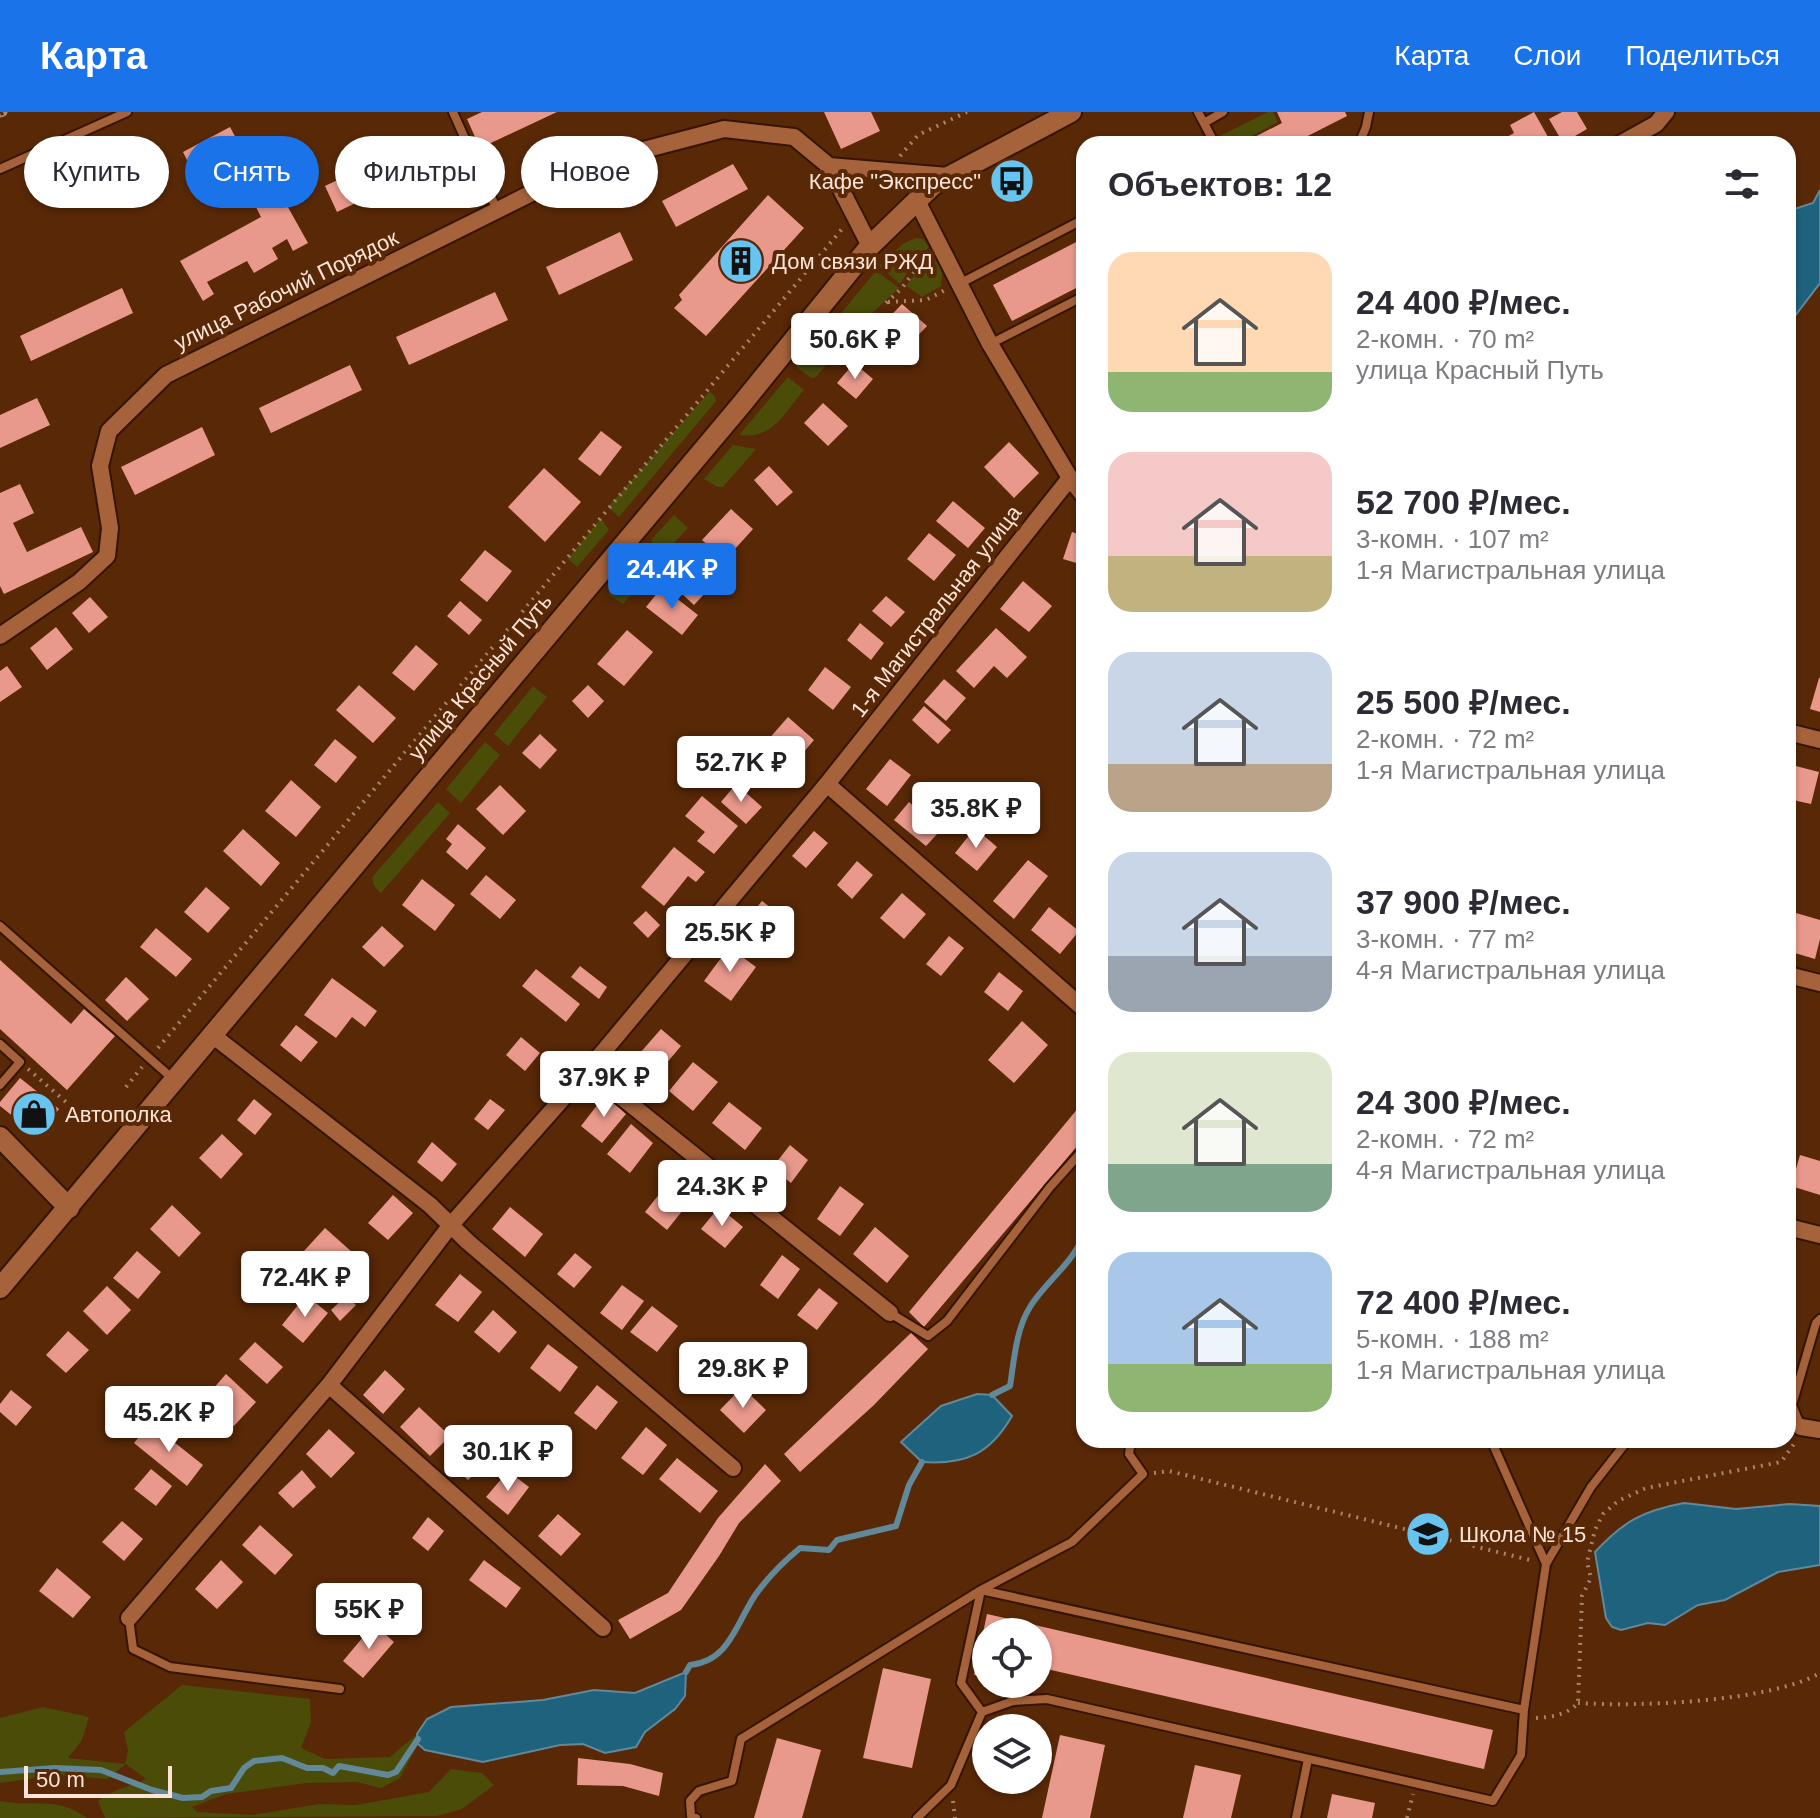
<!DOCTYPE html>
<html lang="ru">
<head>
<meta charset="utf-8">
<style>
	:root { --surface:#fff; --page:#f7f7f7; --text:#2b2b33; --muted:#7c7c81; --accent:#1a73e8 }
	body { margin:0; font-family:Arial,sans-serif; background:var(--page); color:var(--text); height:100vh; display:flex; flex-direction:column; font-size:30px; white-space:nowrap }
	* { box-sizing:border-box; margin:0 }
	p { font-size:26px; color:var(--muted) }
	.icon { flex:none; width:44px; height:44px; fill:none; stroke:currentColor; stroke-width:2; stroke-linecap:round; stroke-linejoin:round }
	.map { position:relative; flex:1; overflow:hidden }
	.details { position:absolute; left:1076px; top:24px; width:720px; height:1312px; display:flex; flex-direction:column; background:var(--surface); border-radius:24px; box-shadow:0 2px 6px #0004 }
	.details>* { flex:none }
	.hud { position:absolute; left:24px; top:24px; width:760px; height:72px; display:flex; gap:16px }
	.fabs { position:absolute; left:972px; top:1506px; display:grid; gap:16px }
	.fabs a { display:grid; place-items:center; width:80px; height:80px; border-radius:50%; background:var(--surface); box-shadow:0 2px 6px #0004; font-size:40px }
	.scale { position:absolute; left:24px; bottom:20px; width:148px; box-sizing:border-box; padding-left:8px; border:4px solid #fce4d8; border-top:0; font-size:22px; line-height:28px; white-space:nowrap; color:#fce4d8; -webkit-text-stroke:6px #582807; paint-order:stroke }
	.price { position:absolute; translate:-50% -68px; padding:0 18px; border-radius:8px; background:#fff; color:#222; font-size:26px; line-height:52px; filter:drop-shadow(0 2px 4px #0008) }
	.price::after { content:''; position:absolute; left:50%; top:48px; width:24px; height:18px; margin-left:-12px; background:inherit; clip-path:polygon(0 0,100% 0,50% 100%) }
	.price.on { background:var(--accent); color:#fff }
	ul { padding:0; list-style:none }
	li { display:flex; align-items:center; gap:24px; height:200px; padding:0 32px }
	li span { display:grid; place-items:center; flex:none; width:224px; height:160px; border-radius:24px; color:#555 }
	li>.icon { margin-inline-start:auto }
	span .icon { width:96px; height:96px; fill:#fffc; stroke-width:1 }
	li b { font-size:34px }
	h2 { display:flex; justify-content:space-between; align-items:center; height:96px; padding:0 32px; font-size:34px }
	.chip { padding:0 28px; border-radius:36px; background:var(--surface); box-shadow:0 2px 6px #0004; font-size:28px; line-height:72px }
	.chip.on { background:var(--accent); color:#fff }
	header { display:flex; align-items:center; gap:48px; box-sizing:border-box; height:112px; padding:0 40px; background:var(--accent); color:#fff }
	header strong { font-size:38px }
	nav { display:flex; gap:44px; margin-inline-start:auto; font-size:28px }
	.map>svg:first-child { display:block }
</style>
</head>
<body>
<header>
<strong>Карта</strong>
<nav><a>Карта</a><a>Слои</a><a>Поделиться</a></nav>
</header>
<div class="map">
<svg width="1820" height="1706" viewBox="0 0 1820 1706">
	<rect width="100%" height="100%" fill="#582807"/>
	<!-- green -->
	<path fill="#4c4c09" d="M1268,0H1273L1278,10L1237,32H1219L1216,26Z
		M916,126L923,127L929,135L912,153L900,172L879,154L904,131Z
		M932,140C943,151 943,160 941,174L922,185L906,174Z
		M876,159L899,176L867,206L816,265L811,266L796,255Z
		M788,265L804,278C784,301 773,328 739,323Z
		M709,280L714,283L716,289L619,405L608,395Z
		M733,333L756,337L723,375H717L704,367Z
		M674,403L688,416L662,444L656,439L651,428Z
		M601,406L609,418L577,455L568,447Z
		M644,442L656,454L623,492L609,483V479Z
		M533,574L547,585L508,634L494,622Z
		M485,630L500,643L461,691L446,677Z
		M438,690L450,701L381,781L374,774L372,765Z
		M182,1573L310,1587L311,1610L301,1636L325,1647L390,1645L417,1622L418,1632L400,1666L381,1676L357,1670L307,1671L226,1682L192,1695L197,1700L252,1703L319,1692L356,1693L429,1680L451,1657L482,1661L494,1673L462,1697L437,1704L105,1706L98,1689C113,1677 129,1675 146,1667L126,1652L107,1667L58,1663L0,1671V1606L43,1595L89,1605L82,1628L68,1646L125,1652L128,1639L124,1620Z
		M0,1689C33,1696 56,1683 87,1706H0Z"/>
	<!-- water -->
	<path fill="#1e627e" stroke="#618999" stroke-width="2" d="M1820,78V171L1795,204L1788,224V99L1813,91Z
		M977,1282L992,1283L1012,1304C990,1342 966,1353 922,1350L901,1330L941,1294Z
		M1684,1391L1736,1397L1790,1392L1820,1394V1453L1778,1460L1725,1488L1698,1493L1665,1513L1648,1511L1621,1518L1612,1515L1606,1506L1595,1440C1624,1409 1642,1399 1684,1391Z
		M686,1560L685,1584L675,1597L645,1620L636,1635L605,1641L583,1632L560,1633L483,1650L425,1638L418,1632L417,1622L427,1607L451,1595L543,1588L594,1578L635,1581Z"/>
	<g fill="none" stroke-linecap="round" stroke-linejoin="round">
		<!-- stream -->
		<path stroke="#618999" stroke-width="6" d="M992,1283L1010,1274C1014,1249 1016,1217 1030,1195C1045,1170 1079,1146 1084,1119
			M686,1560L690,1553C730,1549 736,1511 756,1482C769,1464 783,1450 800,1436L829,1438L837,1428L896,1414L909,1373L922,1350
			M0,1660L55,1656L101,1658L152,1678L183,1686L202,1685L211,1679L231,1676L244,1656L254,1649L282,1646L307,1656H323L333,1661L339,1654L388,1663L396,1660L418,1627"/>
	</g>
	<!-- building -->
	<path fill="#e9998c" d="M482,0H557L480,36L467,7Z
		M824,0H871L880,19L841,37Z
		M1277,0H1345L1347,4L1292,32H1241L1282,11Z
		M1534,0L1552,32H1499L1498,30L1514,21L1510,13Z
		M1562,0H1577L1587,17L1563,31L1549,7Z
		M230,15L245,43L197,68L183,40Z
		M425,26L437,52L337,100L325,74Z
		M733,52L748,77L676,115L662,89Z
		M280,81L308,131L293,139L287,127L272,136L278,147L254,161L247,149L207,170L214,182L203,189L180,149L261,105L256,95Z
		M768,83L804,116L706,224L674,196L682,188L679,183Z
		M620,120L633,148L559,183L546,155Z
		M1084,126V172L1012,209L993,173Z
		M122,176L133,201L31,249L20,224Z
		M495,180L508,208L409,253L396,225Z
		M902,192L927,214L903,239L878,217Z
		M854,251L873,267L856,287L837,271Z
		M350,253L362,278L271,321L259,296Z
		M37,286L50,313L0,336V303Z
		M823,291L848,314L828,334L804,311Z
		M202,315L215,343L135,383L121,355Z
		M601,319L622,335L600,364L578,347Z
		M1009,330L1039,361L1014,386L984,355Z
		M769,354L793,380L777,394L754,368Z
		M544,356L581,390L545,430L508,395Z
		M20,372L34,401L13,411L27,440L81,415L93,440L4,482L0,474V381Z
		M953,389L985,416L968,436L936,409Z
		M731,397L753,417L725,448L702,428Z
		M1072,420L1084,424L1083,453L1063,447Z
		M929,421L956,443L934,469L907,447Z
		M485,438L512,459L487,490L460,468Z
		M694,441L720,465L694,493L668,469Z
		M1023,469L1052,494L1029,520L1000,497Z
		M662,475L698,503L682,523L646,495Z
		M886,484L905,500L891,515L872,499Z
		M90,485L108,505L89,521L72,501Z
		M460,489L482,508L469,523L447,504Z
		M860,511L884,531L871,548L847,528Z
		M56,515L73,537L47,558L30,536Z
		M996,516L1027,545L1007,566L994,554L974,576L956,559Z
		M627,518L653,540L624,574L597,552Z
		M416,533L438,552L414,579L392,561Z
		M7,554L22,575L0,590V559Z
		M825,555L851,575L833,598L808,578Z
		M1819,566H1820V600L1810,597Z
		M944,567L966,586L946,609L924,590Z
		M359,573L396,606L373,631L336,598Z
		M588,573L604,589L588,606L572,589Z
		M924,594L951,618L938,632L912,608Z
		M788,605L814,628L780,668L753,645Z
		M540,622L557,638L540,657L522,641Z
		M335,627L357,645L336,671L314,653Z
		M890,647L911,663L887,694L866,677Z
		M1788,652L1819,660L1811,692L1788,687Z
		M291,668L321,695L296,725L265,699Z
		M736,672L762,695L746,712L721,690Z
		M500,673L526,699L503,723L476,697Z
		M702,684L738,714L714,742L697,729L705,720L685,704Z
		M909,690L941,718L926,734L894,708Z
		M458,712L486,736L467,758L446,740L452,732L446,727Z
		M975,716L997,735L977,759L955,741Z
		M243,717L280,751L261,774L223,739Z
		M814,719L828,731L806,756L792,744Z
		M674,735L705,760L696,770L688,764L664,794L641,775Z
		M1028,748L1048,764L1014,807L993,789Z
		M857,749L873,763L852,787L837,773Z
		M486,763L516,788L500,807L470,782Z
		M422,767L455,793L435,819L402,793Z
		M206,775L230,796L208,821L184,800Z
		M902,781L926,802L904,827L880,806Z
		M762,789L784,806L765,831L742,814Z
		M1049,795L1079,819L1060,842L1031,818Z
		M646,799L660,813L648,826L633,811Z
		M1796,801L1820,808V827L1815,847L1788,839Z
		M382,814L404,834L384,855L362,835Z
		M156,816L192,847L176,865L140,835Z
		M949,824L964,836L941,864L926,852Z
		M729,835L756,855L731,889L704,869Z
		M0,848L71,912L84,897L115,924L67,978L0,917Z
		M580,854L607,875L599,887L571,865Z
		M536,857L580,892L566,910L522,874Z
		M999,860L1023,879L1008,899L984,880Z
		M126,865L149,887L127,909L105,888Z
		M332,866L377,899L365,915L352,905L336,926L304,903Z
		M1022,909L1048,933L1014,971L988,948Z
		M296,913L318,930L301,950L280,933Z
		M661,917L681,934L653,967L633,949Z
		M521,925L540,941L525,959L506,943Z
		M693,950L718,970L693,999L669,979Z
		M20,966L59,997L38,1024L0,994V990Z
		M605,983L626,1002L602,1031L581,1014Z
		M254,987L272,1002L255,1023L237,1008Z
		M490,987L505,998L488,1018L474,1007Z
		M1084,989V1026L924,1215L909,1200Z
		M729,990L762,1016L745,1038L712,1011Z
		M631,1012L653,1031L630,1061L607,1042Z
		M222,1022L243,1042L221,1067L199,1046Z
		M432,1030L457,1052L442,1070L417,1050Z
		M790,1033L808,1048L791,1071L772,1056Z
		M1800,1043L1820,1049V1083L1791,1074Z
		M669,1070L691,1088L667,1118L645,1100Z
		M840,1074L864,1092L840,1124L817,1107Z
		M393,1083L413,1101L388,1128L368,1111Z
		M172,1093L201,1121L179,1145L150,1117Z
		M510,1095L543,1122L525,1145L492,1117Z
		M719,1095L743,1115L725,1136L701,1117Z
		M875,1115L909,1144L887,1171L853,1142Z
		M325,1116L353,1141L333,1165L304,1139Z
		M137,1139L161,1160L138,1187L113,1166Z
		M575,1141L592,1155L574,1176L557,1162Z
		M782,1143L800,1157L778,1187L760,1173Z
		M460,1162L482,1180L458,1210L435,1193Z
		M622,1173L644,1189L622,1218L600,1201Z
		M107,1174L131,1198L107,1223L83,1199Z
		M819,1176L838,1191L817,1218L797,1203Z
		M306,1183L328,1201L303,1231L282,1213Z
		M346,1184L356,1193L340,1209L331,1198Z
		M652,1194L678,1214L657,1240L630,1220Z
		M493,1198L517,1220L499,1241L474,1220Z
		M68,1219L89,1238L66,1261L46,1243Z
		M911,1221L928,1237L874,1293L800,1360L784,1342Z
		M255,1230L283,1255L267,1272L239,1247Z
		M548,1232L578,1255L560,1280L530,1256Z
		M700,1238L721,1255L700,1281L679,1263Z
		M385,1258L405,1277L383,1302L363,1283Z
		M226,1262L256,1290L234,1314L205,1286Z
		M597,1273L618,1290L596,1318L574,1301Z
		M742,1275L766,1298L744,1321L720,1298Z
		M11,1278L32,1295L16,1314L0,1300V1292Z
		M419,1295L450,1324L430,1344L400,1315Z
		M150,1311L203,1353L187,1374L134,1331Z
		M646,1315L667,1333L643,1363L621,1346Z
		M329,1317L355,1341L331,1366L306,1342Z
		M467,1328L489,1348L468,1368L447,1348Z
		M677,1346L718,1379L700,1401L659,1367Z
		M765,1352L781,1369L739,1411L719,1444L681,1498L630,1527L618,1508L668,1481L718,1406Z
		M151,1357L172,1374L156,1394L134,1377Z
		M302,1358L316,1375L293,1396L278,1381Z
		M508,1359L529,1375L508,1403L486,1385Z
		M558,1402L581,1422L561,1444L538,1424Z
		M428,1405L444,1419L428,1439L412,1426Z
		M122,1409L143,1427L124,1449L102,1430Z
		M260,1413L293,1443L275,1463L242,1433Z
		M221,1448L243,1470L217,1497L195,1477Z
		M484,1448L521,1476L506,1496L469,1468Z
		M57,1456L91,1485L73,1506L39,1479Z
		M987,1502L1493,1618L1484,1657L1038,1555V1520H986V1565L974,1563Z
		M374,1512L394,1530L363,1566L343,1549Z
		M883,1556L931,1567L912,1656L863,1646Z
		M1060,1623L1105,1633L1090,1706H1042Z
		M777,1626L821,1638L802,1706H754Z
		M578,1646L630,1652L663,1661L659,1684L623,1674L577,1673Z
		M1195,1653L1241,1663L1231,1706H1183Z
		M1332,1682L1375,1691L1372,1706H1327Z"/>
	<g fill="none" stroke-linecap="round" stroke-linejoin="round">
		<!-- service casing -->
		<g stroke="#351401" stroke-width="12">
			<path id="service" d="M453,0L497,98
				M1198,0L1215,32
				M1204,11L1223,0
				M1359,32L1366,15L1369,0
				M0,57L127,0
				M959,172L1084,107
				M990,232L1084,184
				M0,814L173,967
				M0,932L20,950L0,973
				M890,1201L928,1224L947,1209L1050,1075L1084,1037
				M1801,1315L1792,1293L1816,1211L1820,1207
				M1491,1328L1546,1452L1591,1375L1628,1328
				M129,1506L133,1537L170,1555L340,1577
				M1524,1598L1546,1452
				M982,1600L961,1571L981,1478L1072,1430L1143,1362L1129,1342L1131,1328
				M696,1706L691,1704L690,1689L699,1679L732,1669L741,1627L981,1478L1524,1598L1521,1643L1493,1689L1047,1587L1013,1589L982,1600L951,1673L917,1706
				M1296,1706L1308,1647"/>
		</g>
		<!-- minor casing -->
		<g stroke="#351401" stroke-width="20">
			<path id="minor" d="M1620,32L1656,12L1666,0
				M829,54L948,64
				M916,87L990,232L1070,366L1084,384
				M0,524L79,470L107,444L110,416L100,354L109,319L166,263L590,52L724,17L794,25L829,54L870,134
				M1788,620L1820,628
				M827,672L1084,897
				M1788,863L1820,871
				M211,922L430,1093L468,1130L733,1356
				M588,958L890,1201
				M1788,1115L1820,1123
				M329,1273L603,1516
				M1801,1315L1820,1318
				M129,1506L329,1273L450,1114L588,958L827,672L1070,366"/>
		</g>
		<!-- tertiary casing -->
		<g stroke="#351401" stroke-width="24">
			<path id="tertiary" d="M0,1025L69,1096"/>
		</g>
		<!-- secondary casing -->
		<g stroke="#351401" stroke-width="24">
			<path id="secondary" d="M0,1176L741,293L870,134L933,73L1071,0"/>
		</g>
		<!-- path -->
		<path stroke="#a8846d" stroke-width="4" stroke-dasharray="2 6" stroke-linecap="butt" d="M900,44L918,23L967,0
			M888,190L926,188L945,178
			M886,191L902,176L927,142
			M158,936L842,117
			M28,957L90,1011
			M126,975L142,955
			M1154,1361L1169,1359L1530,1448
			M1578,1591C1637,1595 1770,1590 1820,1561
			M1536,1606C1552,1605 1567,1603 1578,1591L1582,1484L1591,1466L1587,1450L1595,1418L1603,1402L1618,1389L1646,1376L1781,1350L1796,1329
			M953,1689L955,1706
			M1407,1706L1413,1682"/>
		<!-- service -->
		<use href="#service" stroke="#a6623b" stroke-width="8"/>
		<!-- minor -->
		<use href="#minor" stroke="#a6623b" stroke-width="16"/>
		<!-- tertiary -->
		<use href="#tertiary" stroke="#a6623b" stroke-width="20"/>
		<!-- secondary -->
		<use href="#secondary" stroke="#a6623b" stroke-width="20"/>
		<!-- rail casing -->
		<g stroke="#af8b75" stroke-width="9">
			<path id="rail" d="M0,1L3,0"/>
		</g>
		<!-- rail -->
		<use href="#rail" stroke="#582807" stroke-width="6" stroke-dasharray="18" stroke-linecap="butt"/>
	</g>
	<!-- icons -->
	<defs>
		<g id="bus-disc" transform="scale(2.3)"><circle r="9.5" fill="#66c4ef" stroke="#582807"/><path d="M-5-6H5V4H4V6H2V4H-2V6H-4V4H-5ZM-3.5-4V0h7V-4ZM-3.5 1.2v1.5H-2V1.2ZM2 1.2v1.5H3.5V1.2Z" fill="#111"/></g>
		<g id="building-disc" transform="scale(2.3)"><circle r="9.5" fill="#66c4ef" stroke="#582807"/><path d="M-4-6H4V6H1V3H-1V6H-4ZM-2.5-4.3h1.7v1.8h-1.7ZM.8-4.3h1.7v1.8H.8ZM-2.5-1h1.7V.8h-1.7ZM.8-1h1.7V.8H.8Z" fill="#111"/></g>
		<g id="shop-disc" transform="scale(2.3)"><circle r="9.5" fill="#66c4ef" stroke="#582807"/><path d="M-5-2.5h2.3a2.7 3.5 0 0 1 5.4 0H5L5.5 6h-11ZM-1.5-2.5h3a1.5 2.3 0 0 0-3 0Z" fill="#111"/></g>
		<g id="school-disc" transform="scale(2.3)"><circle r="9.5" fill="#66c4ef" stroke="#582807"/><path d="M0-5L7-2L0 1L-7-2ZM-4 1L0 2.5L4 1V4Q0 6-4 4Z" fill="#111"/></g>
	</defs>
	<g fill-rule="evenodd">
		<use href="#bus-disc" x="1012" y="69"/>
		<use href="#building-disc" x="741" y="149"/>
		<use href="#shop-disc" x="34" y="1002"/>
		<use href="#school-disc" x="1428" y="1422"/>
	</g>
	<g text-anchor="middle" dominant-baseline="central" stroke-width="8" stroke-linejoin="round" paint-order="stroke">
		<!-- poi labels -->
		<g font-size="22" fill="#fce4d8" stroke="#582807" text-anchor="start">
			<text x="981" y="69" text-anchor="end">Кафе "Экспресс"</text>
			<text x="772" y="149">Дом связи РЖД</text>
			<text x="65" y="1002">Автополка</text>
			<text x="1459" y="1422">Школа № 15</text>
		</g>
		<!-- street labels -->
		<g font-size="22" fill="#fce4d8" stroke="#582807">
			<text transform="translate(286 178) rotate(-26)">улица Рабочий Порядок</text>
			<text transform="translate(936 499) rotate(-52)">1-я Магистральная улица</text>
			<text transform="translate(480 565) rotate(-50)">улица Красный Путь</text>
		</g>
	</g>
</svg>
<div class="fabs">
<a><svg class="icon" aria-label="locate" viewBox="0 0 24 24"><circle cx="12" cy="12" r="6"/><path d="M12 2v4M12 18v4M2 12h4M18 12h4"/></svg></a>
<a><svg class="icon" aria-label="layers" viewBox="0 0 24 24"><path d="M12 4l9 5-9 5-9-5zM3 14l9 5 9-5"/></svg></a>
</div>
<div class="scale">50 m</div>
<b class="price" style="left:855px;top:269px">50.6K ₽</b>
<b class="price on" style="left:672px;top:499px">24.4K ₽</b>
<b class="price" style="left:741px;top:692px">52.7K ₽</b>
<b class="price" style="left:976px;top:738px">35.8K ₽</b>
<b class="price" style="left:730px;top:862px">25.5K ₽</b>
<b class="price" style="left:604px;top:1007px">37.9K ₽</b>
<b class="price" style="left:722px;top:1116px">24.3K ₽</b>
<b class="price" style="left:305px;top:1207px">72.4K ₽</b>
<b class="price" style="left:743px;top:1298px">29.8K ₽</b>
<b class="price" style="left:169px;top:1342px">45.2K ₽</b>
<b class="price" style="left:508px;top:1381px">30.1K ₽</b>
<b class="price" style="left:369px;top:1539px">55K ₽</b>
<div class="hud">
<a class="chip">Купить</a>
<a class="chip on">Снять</a>
<a class="chip">Фильтры</a>
<a class="chip">Новое</a>
</div>
<section class="details">
<h2>Объектов: 12<svg class="icon" aria-label="filters" viewBox="0 0 24 24"><path d="M4 7h16M4 17h16"/><circle cx="9" cy="7" r="2"/><circle cx="15" cy="17" r="2"/></svg></h2>
<ul>
<li><span style="background:linear-gradient(#ffd9b3 75%,#8fb573 0)"><svg class="icon" aria-label="home" viewBox="0 0 24 24"><path d="M3 11l9-7 9 7M6 9v11h12V9"/></svg></span><div><b>24 400 ₽/мес.</b><p>2-комн. · 70 m²</p><p>улица Красный Путь</p></div></li>
<li><span style="background:linear-gradient(#f6c9c9 65%,#c2b280 0)"><svg class="icon" aria-label="home" viewBox="0 0 24 24"><path d="M3 11l9-7 9 7M6 9v11h12V9"/></svg></span><div><b>52 700 ₽/мес.</b><p>3-комн. · 107 m²</p><p>1-я Магистральная улица</p></div></li>
<li><span style="background:linear-gradient(#c9d6e8 70%,#b9a48a 0)"><svg class="icon" aria-label="home" viewBox="0 0 24 24"><path d="M3 11l9-7 9 7M6 9v11h12V9"/></svg></span><div><b>25 500 ₽/мес.</b><p>2-комн. · 72 m²</p><p>1-я Магистральная улица</p></div></li>
<li><span style="background:linear-gradient(#c9d6e8 65%,#9aa5b1 0)"><svg class="icon" aria-label="home" viewBox="0 0 24 24"><path d="M3 11l9-7 9 7M6 9v11h12V9"/></svg></span><div><b>37 900 ₽/мес.</b><p>3-комн. · 77 m²</p><p>4-я Магистральная улица</p></div></li>
<li><span style="background:linear-gradient(#dfe7d0 70%,#7fa58c 0)"><svg class="icon" aria-label="home" viewBox="0 0 24 24"><path d="M3 11l9-7 9 7M6 9v11h12V9"/></svg></span><div><b>24 300 ₽/мес.</b><p>2-комн. · 72 m²</p><p>4-я Магистральная улица</p></div></li>
<li><span style="background:linear-gradient(#a9c7e8 70%,#8fb573 0)"><svg class="icon" aria-label="home" viewBox="0 0 24 24"><path d="M3 11l9-7 9 7M6 9v11h12V9"/></svg></span><div><b>72 400 ₽/мес.</b><p>5-комн. · 188 m²</p><p>1-я Магистральная улица</p></div></li>
</ul>
</section>
</div>
</body>
</html>
